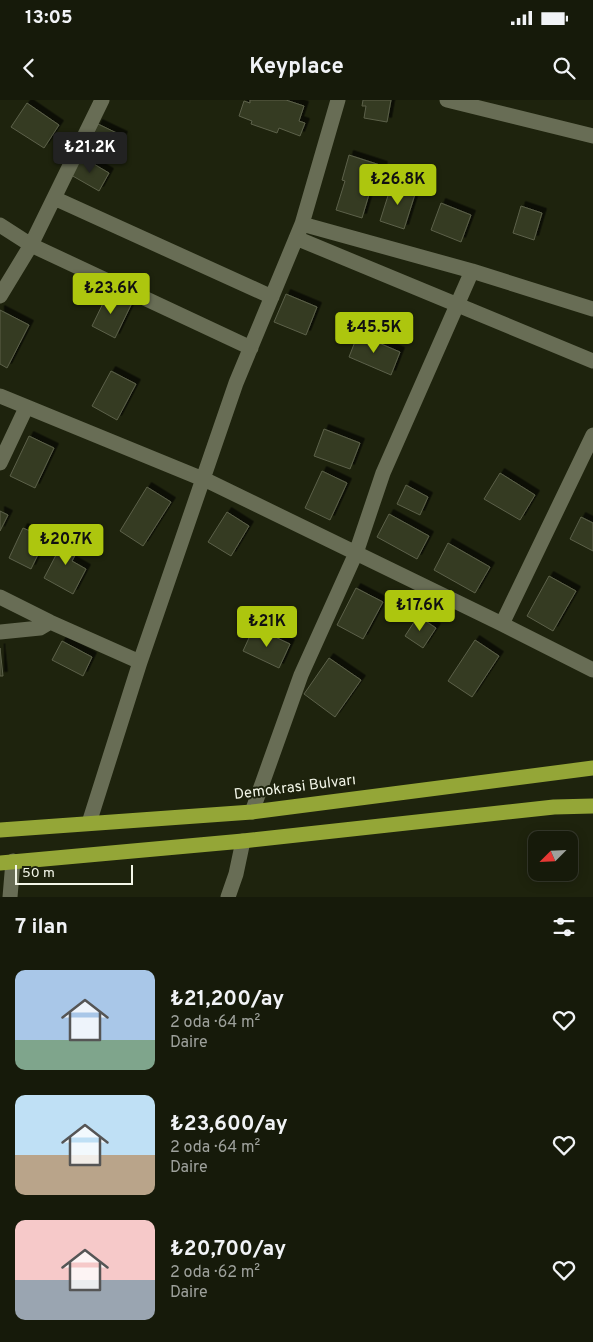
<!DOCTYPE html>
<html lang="tr">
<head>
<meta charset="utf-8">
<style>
	:root { --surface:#161a0a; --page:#1f2313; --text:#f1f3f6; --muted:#9ea19c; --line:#35382b; --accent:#adc60e }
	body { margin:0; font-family:Overpass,sans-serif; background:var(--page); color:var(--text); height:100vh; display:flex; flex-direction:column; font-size:19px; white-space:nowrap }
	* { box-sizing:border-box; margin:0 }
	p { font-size:16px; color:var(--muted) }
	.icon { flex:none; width:28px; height:28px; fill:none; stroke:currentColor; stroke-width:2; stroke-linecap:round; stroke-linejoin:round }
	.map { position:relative; height:797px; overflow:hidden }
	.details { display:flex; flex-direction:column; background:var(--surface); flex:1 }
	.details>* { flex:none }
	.needle { width:32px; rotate:246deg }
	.tools { position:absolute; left:528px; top:731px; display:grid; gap:10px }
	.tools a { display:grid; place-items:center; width:50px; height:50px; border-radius:10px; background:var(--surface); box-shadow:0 2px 12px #0003,0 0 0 1px var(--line); font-size:25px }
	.scale { position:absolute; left:15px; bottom:12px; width:118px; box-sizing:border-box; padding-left:5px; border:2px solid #f3f6e8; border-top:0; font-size:14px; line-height:18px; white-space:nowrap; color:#f3f6e8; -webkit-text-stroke:4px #1e230d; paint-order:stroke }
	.price { position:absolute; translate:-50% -42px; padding:0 11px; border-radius:5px; background:var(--accent); color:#111; font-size:16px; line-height:32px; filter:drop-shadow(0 1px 2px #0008) }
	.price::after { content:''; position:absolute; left:50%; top:30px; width:15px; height:11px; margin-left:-8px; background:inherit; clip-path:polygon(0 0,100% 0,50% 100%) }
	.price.selected { background:#222; color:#fff }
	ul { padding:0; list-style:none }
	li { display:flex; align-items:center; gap:15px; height:125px; padding:0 15px }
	li span { display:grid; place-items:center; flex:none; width:140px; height:100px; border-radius:10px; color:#555 }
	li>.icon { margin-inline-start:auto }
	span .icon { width:60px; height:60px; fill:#fffc; stroke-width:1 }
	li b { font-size:21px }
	h2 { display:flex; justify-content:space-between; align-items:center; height:60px; padding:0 15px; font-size:21px }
	.status { display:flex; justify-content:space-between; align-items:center; height:35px; padding:0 25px; background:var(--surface); direction:ltr }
	.status svg { height:14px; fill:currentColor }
	header { display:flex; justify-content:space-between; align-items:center; height:65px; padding:0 15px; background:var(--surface); font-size:22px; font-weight:700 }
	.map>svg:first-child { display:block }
</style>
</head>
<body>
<div class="status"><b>13:05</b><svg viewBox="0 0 49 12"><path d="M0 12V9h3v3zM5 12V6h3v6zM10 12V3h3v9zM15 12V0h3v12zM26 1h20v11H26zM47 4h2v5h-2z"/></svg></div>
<header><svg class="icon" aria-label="back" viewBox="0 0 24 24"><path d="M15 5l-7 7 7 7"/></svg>Keyplace<svg class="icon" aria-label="search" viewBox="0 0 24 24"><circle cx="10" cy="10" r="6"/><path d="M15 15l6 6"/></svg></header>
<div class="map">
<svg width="593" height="797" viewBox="0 0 593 797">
	<defs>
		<filter id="shadow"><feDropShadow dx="4.5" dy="-4.5" stdDeviation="0" flood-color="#0009"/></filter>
	</defs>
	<rect width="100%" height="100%" fill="#1e230d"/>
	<!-- building -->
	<path fill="#353a24" stroke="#5c6149" filter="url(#shadow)" d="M250,0H286L304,6L299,21L305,23L300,36L279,28L277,33L251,24L252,21L239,16L244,1L250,3Z
		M363,0H391L387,22L364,18L366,6H362Z
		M27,3L59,25L44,48L11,27Z
		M98,24L123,36L113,57L88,45Z
		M349,55L383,66L375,93L370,91L362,118L336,110L345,81L342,80Z
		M82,57L109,73L99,91L71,75Z
		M392,83L416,91L404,129L380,121Z
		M441,103L471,115L461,142L431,130Z
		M521,106L542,113L534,140L513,133Z
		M108,193L131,205L115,238L92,226Z
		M286,194L317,207L306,235L274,222Z
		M0,210L29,225L7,268L0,264Z
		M358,234L400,252L391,275L349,257Z
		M111,271L136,284L117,320L92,306Z
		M324,329L360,343L350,369L314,356Z
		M29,336L54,348L35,388L10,376Z
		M322,371L347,383L330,420L305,408Z
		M500,373L535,395L520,420L484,399Z
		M406,385L428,397L420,415L397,404Z
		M147,387L171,402L143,446L120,431Z
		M0,411L8,415L0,431Z
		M227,412L249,426L231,456L208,442Z
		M389,414L429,436L417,459L377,437Z
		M581,417L593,423V451L570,439Z
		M23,428L46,438L31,469L9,458Z
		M67,434L82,442L72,461L86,469L73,494L44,478Z
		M448,443L490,467L475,493L434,470Z
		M549,476L576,491L553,531L527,516Z
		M356,488L383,502L363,539L337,525Z
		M418,516L436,528L423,548L405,536Z
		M254,527L290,544L279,568L243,551Z
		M475,540L499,556L472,597L448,581Z
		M62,541L92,557L83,576L52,560Z
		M0,548L3,576H0Z
		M329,558L361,580L335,617L304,594Z"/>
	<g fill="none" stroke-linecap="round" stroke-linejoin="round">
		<!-- street -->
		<path stroke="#686d55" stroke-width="15" d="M447,0L593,36
			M54,98L272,197
			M302,124L472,171L593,209
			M0,125L31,145L251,248
			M296,138L593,261
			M0,196L31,145L102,0
			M0,296L210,382L502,524L593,570
			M0,363L26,308
			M0,497L50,522L140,562
			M502,524L593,335
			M0,532L40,528L50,522
			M252,712L301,575L356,453L383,373L472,171
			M89,723L140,562L236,283L302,124L338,0
			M10,797L13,761
			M228,797L236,774L243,741"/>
		<!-- highway -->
		<path stroke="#94a637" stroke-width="15" d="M0,730L252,712L593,668
			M0,763L243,741L554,707L593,706"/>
	</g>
	<g text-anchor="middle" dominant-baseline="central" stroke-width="4" stroke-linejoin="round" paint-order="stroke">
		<!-- street labels -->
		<g font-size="15" fill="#f3f6e8" stroke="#1e230d">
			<text transform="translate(295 688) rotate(-7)">Demokrasi Bulvarı</text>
		</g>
	</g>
</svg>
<div class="tools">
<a><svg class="needle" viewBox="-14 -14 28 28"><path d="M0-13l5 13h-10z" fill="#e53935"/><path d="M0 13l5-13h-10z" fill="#9ea19c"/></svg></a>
</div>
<div class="scale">50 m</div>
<b class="price selected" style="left:90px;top:74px">₺21.2K</b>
<b class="price" style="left:398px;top:106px">₺26.8K</b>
<b class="price" style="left:111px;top:215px">₺23.6K</b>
<b class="price" style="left:374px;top:254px">₺45.5K</b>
<b class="price" style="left:66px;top:466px">₺20.7K</b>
<b class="price" style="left:420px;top:532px">₺17.6K</b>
<b class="price" style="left:267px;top:548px">₺21K</b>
</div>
<section class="details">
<h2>7 ilan<svg class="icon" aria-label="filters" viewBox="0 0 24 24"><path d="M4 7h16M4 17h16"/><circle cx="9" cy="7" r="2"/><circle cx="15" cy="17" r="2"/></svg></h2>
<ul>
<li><span style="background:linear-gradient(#a9c7e8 70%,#7fa58c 0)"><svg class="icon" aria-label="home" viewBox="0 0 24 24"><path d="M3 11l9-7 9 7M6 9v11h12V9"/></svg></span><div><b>₺21,200/ay</b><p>2 oda · 64 m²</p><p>Daire</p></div><svg class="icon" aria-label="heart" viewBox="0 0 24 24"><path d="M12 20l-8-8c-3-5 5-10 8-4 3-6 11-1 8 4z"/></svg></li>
<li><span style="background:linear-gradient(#bfe0f5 60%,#b9a48a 0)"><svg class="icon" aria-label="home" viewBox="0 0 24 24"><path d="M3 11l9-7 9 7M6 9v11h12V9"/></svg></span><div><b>₺23,600/ay</b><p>2 oda · 64 m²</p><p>Daire</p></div><svg class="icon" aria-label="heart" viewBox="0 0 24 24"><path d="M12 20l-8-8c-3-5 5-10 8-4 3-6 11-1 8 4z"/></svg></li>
<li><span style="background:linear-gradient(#f6c9c9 60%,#9aa5b1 0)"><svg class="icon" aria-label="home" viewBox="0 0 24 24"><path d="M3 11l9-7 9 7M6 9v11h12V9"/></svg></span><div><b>₺20,700/ay</b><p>2 oda · 62 m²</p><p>Daire</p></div><svg class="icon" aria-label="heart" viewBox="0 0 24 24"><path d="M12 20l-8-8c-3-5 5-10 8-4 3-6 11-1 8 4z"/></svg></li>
</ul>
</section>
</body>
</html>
